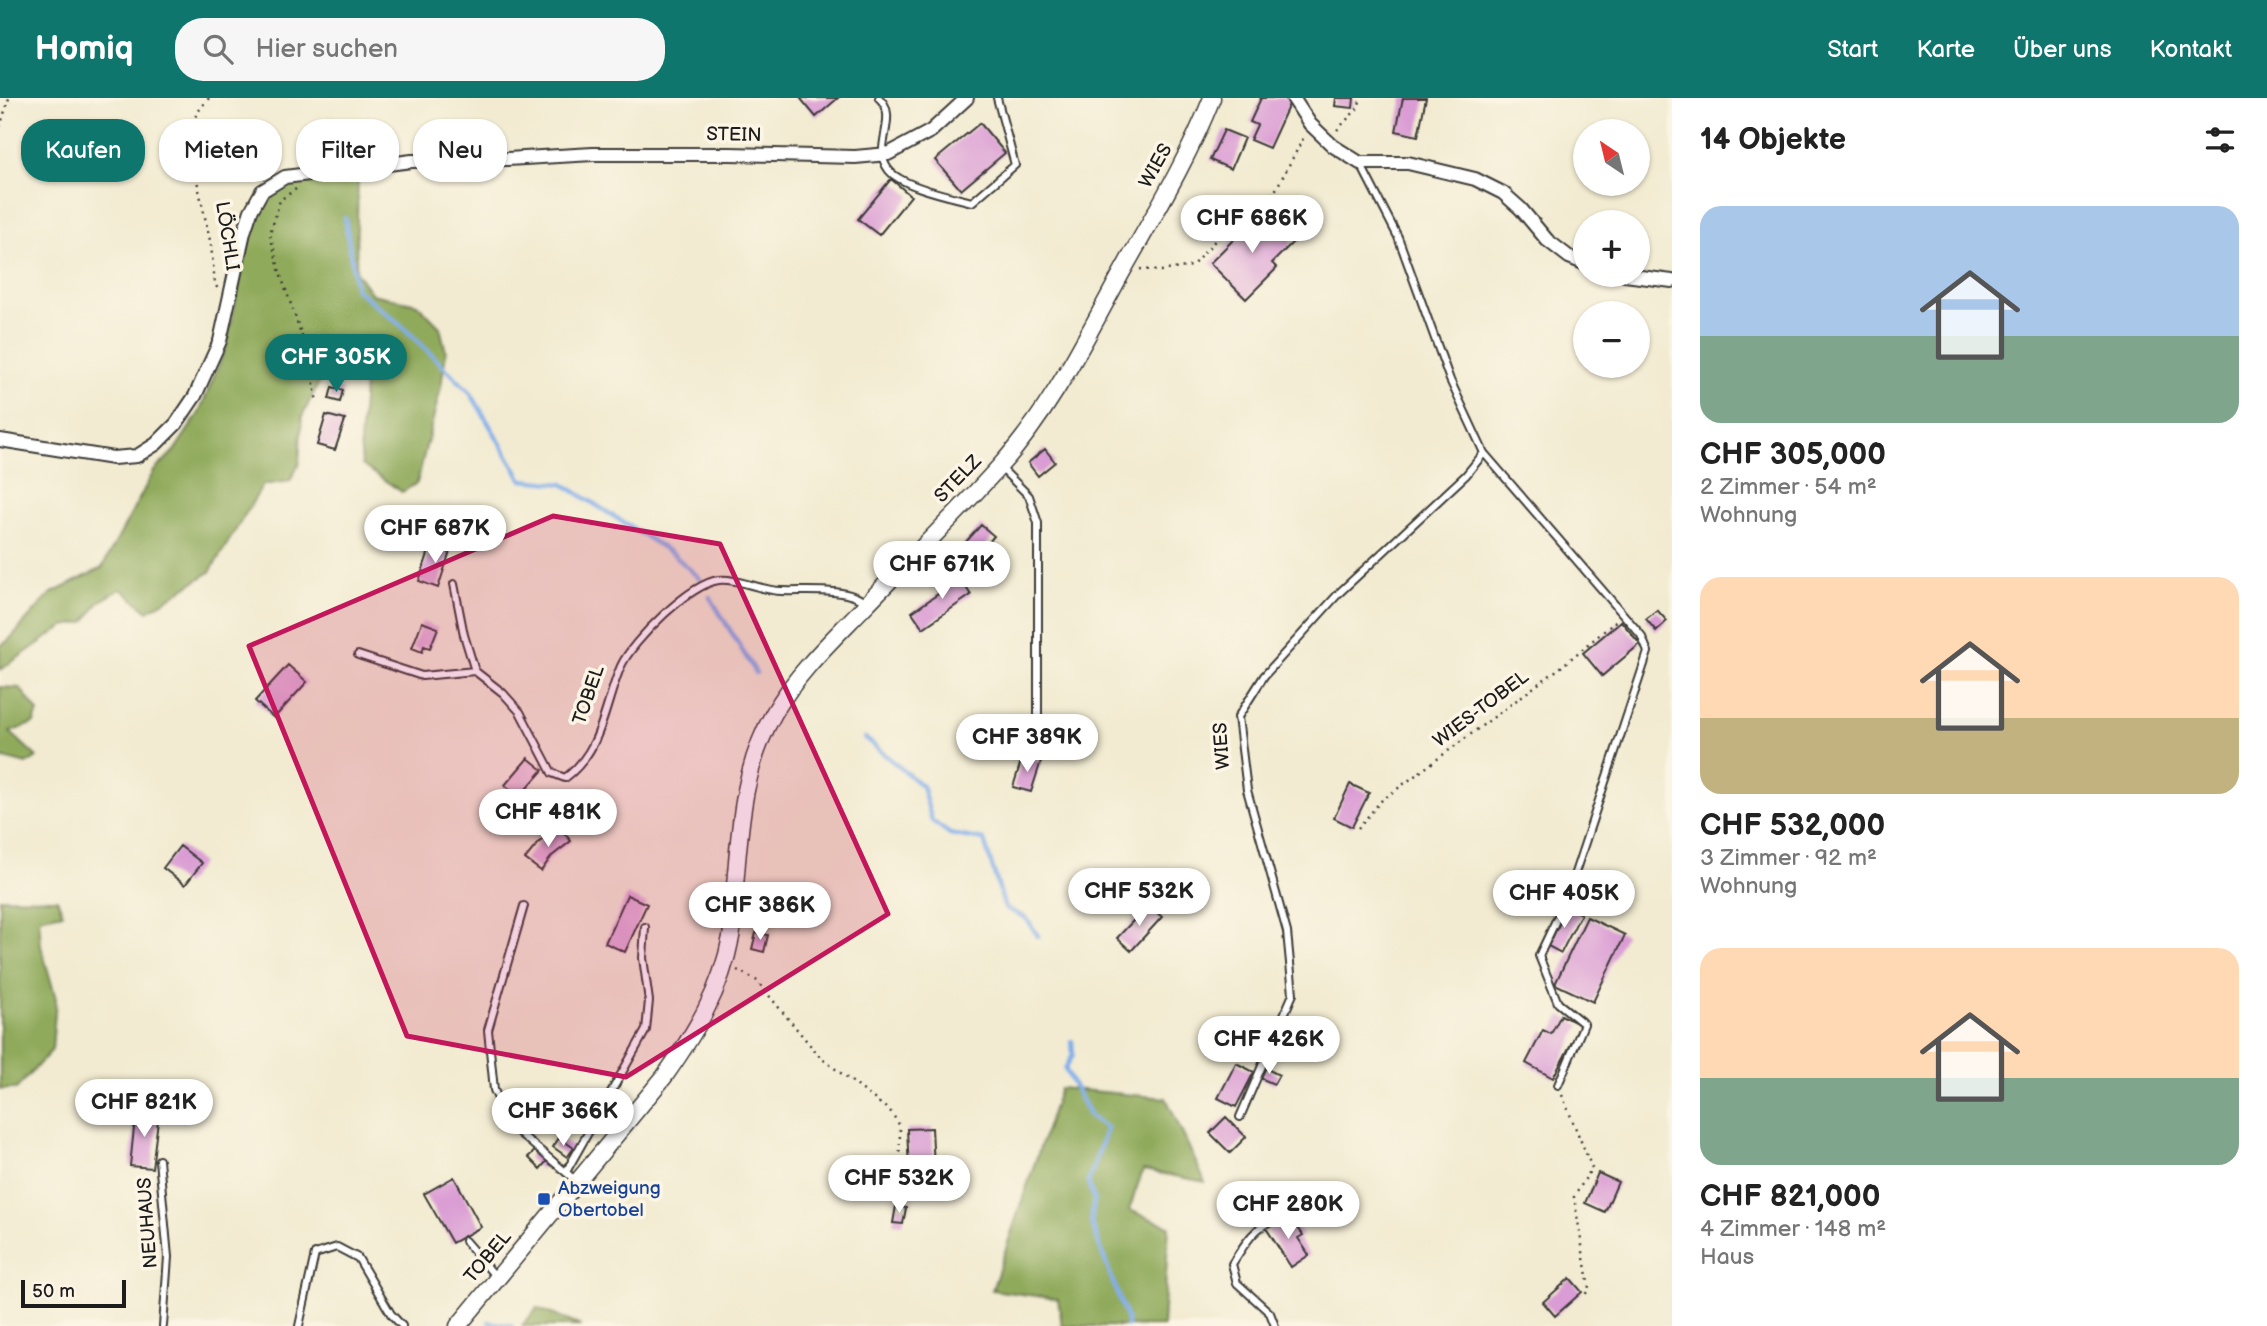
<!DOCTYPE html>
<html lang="de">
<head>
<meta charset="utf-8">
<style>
	:root { --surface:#fff; --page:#f6f6f6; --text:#222; --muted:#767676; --accent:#0f766e }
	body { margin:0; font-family:"Balsamiq Sans",sans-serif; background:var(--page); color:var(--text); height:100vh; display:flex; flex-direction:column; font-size:26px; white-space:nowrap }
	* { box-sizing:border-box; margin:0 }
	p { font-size:23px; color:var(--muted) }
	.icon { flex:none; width:38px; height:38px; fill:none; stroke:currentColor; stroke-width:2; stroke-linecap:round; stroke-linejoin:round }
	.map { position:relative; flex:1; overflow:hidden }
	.sheet { display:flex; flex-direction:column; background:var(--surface); width:595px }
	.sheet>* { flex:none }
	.hud { position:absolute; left:21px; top:21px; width:665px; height:63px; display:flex; gap:14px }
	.needle { width:46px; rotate:325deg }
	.buttons { position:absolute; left:1573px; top:21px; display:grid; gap:14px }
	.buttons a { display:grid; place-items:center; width:77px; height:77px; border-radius:50%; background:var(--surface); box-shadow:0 2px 5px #0004; font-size:35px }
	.scale { position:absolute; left:21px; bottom:18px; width:105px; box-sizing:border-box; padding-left:7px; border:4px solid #1c1c1c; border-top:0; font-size:19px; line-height:24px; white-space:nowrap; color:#1c1c1c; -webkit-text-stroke:5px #fcf5e5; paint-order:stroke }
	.price { position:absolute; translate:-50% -60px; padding:0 16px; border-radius:24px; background:#fff; color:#222; font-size:23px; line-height:46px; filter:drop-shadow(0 2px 4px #0008) }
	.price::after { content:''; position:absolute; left:50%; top:42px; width:21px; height:16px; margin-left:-10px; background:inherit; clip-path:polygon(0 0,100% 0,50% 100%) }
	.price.selected { background:var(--accent); color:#fff }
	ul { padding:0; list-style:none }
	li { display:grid; align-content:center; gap:14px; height:371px; padding:0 28px }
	li span { display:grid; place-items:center; height:217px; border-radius:21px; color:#555 }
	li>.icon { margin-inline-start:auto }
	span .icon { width:126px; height:126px; fill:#fffc; stroke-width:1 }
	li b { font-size:30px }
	h2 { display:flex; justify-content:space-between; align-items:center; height:84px; padding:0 28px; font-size:30px }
	.chip { padding:0 24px; border-radius:28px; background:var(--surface); box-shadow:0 2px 5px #0004; font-size:24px; line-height:63px }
	.chip.selected { background:var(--accent); color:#fff }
	header { display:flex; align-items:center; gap:42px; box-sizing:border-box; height:98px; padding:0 35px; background:var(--accent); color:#fff }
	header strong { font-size:33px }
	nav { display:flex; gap:38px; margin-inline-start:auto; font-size:24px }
	.search { width:490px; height:63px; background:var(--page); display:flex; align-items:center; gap:18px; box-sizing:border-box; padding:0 24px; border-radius:28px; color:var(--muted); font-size:26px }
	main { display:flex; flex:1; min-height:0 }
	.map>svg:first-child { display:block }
</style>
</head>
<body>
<header>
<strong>Homiq</strong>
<div class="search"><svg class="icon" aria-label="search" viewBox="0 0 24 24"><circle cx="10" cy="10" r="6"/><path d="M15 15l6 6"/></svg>Hier suchen</div>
<nav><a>Start</a><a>Karte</a><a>Über uns</a><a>Kontakt</a></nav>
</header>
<main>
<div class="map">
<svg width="1672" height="1228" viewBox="0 0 1672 1228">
	<rect width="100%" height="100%" fill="#fcf5e5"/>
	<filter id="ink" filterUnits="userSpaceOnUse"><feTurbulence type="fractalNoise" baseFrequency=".0143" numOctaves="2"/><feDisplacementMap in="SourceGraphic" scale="14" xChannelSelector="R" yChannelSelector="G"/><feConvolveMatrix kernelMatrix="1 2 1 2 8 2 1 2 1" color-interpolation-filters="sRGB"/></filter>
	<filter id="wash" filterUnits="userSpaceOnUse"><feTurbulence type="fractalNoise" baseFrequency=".00686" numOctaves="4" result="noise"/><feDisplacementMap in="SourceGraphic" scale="28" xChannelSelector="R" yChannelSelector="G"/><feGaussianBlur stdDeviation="1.57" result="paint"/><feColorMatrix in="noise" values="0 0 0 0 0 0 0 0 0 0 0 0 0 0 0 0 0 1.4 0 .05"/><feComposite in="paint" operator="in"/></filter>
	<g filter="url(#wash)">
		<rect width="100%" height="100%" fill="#f2ebd1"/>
		<!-- forest -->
		<path fill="#90aa5c" stroke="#56633c" stroke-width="2" d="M330,73L358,79L356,174L372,196L417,206L440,229L446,254L441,289L417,385L402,394L362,367L360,344L364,287L343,272L323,276L302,319L299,366L290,383L263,387L210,474L148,513L121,491L99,504L85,524L64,528L0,572V548L9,542L50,496L102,470L154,373L174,353L199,315L226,249L245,158L259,115L276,95L295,80Z
			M0,589L20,590L38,614L34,625L10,634L37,659L26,666L0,659Z
			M0,800L57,801L63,815L39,820L41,848L56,901L52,952L16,991H0Z
			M1060,990L1166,1000L1205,1084L1143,1072L1129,1112L1169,1128L1163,1228H1062L1058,1201L992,1192Z
			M537,1210L581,1228H522Z"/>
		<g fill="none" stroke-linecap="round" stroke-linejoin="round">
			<!-- stream -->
			<path stroke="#80aeea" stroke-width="4.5" d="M345,120L356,191L402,228L470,294L522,382L563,386L673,456L700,481
				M710,499L756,575
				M865,640L922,688L932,723L950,736L984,742L1005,810L1026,820L1038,838
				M1072,943L1073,957L1065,971L1090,1018L1107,1030L1088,1084L1094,1102L1091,1124L1127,1222V1228
				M489,1224L512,1228"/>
		</g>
		<g id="blocks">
			<!-- building -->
			<path fill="#da9cd4" d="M802,0H838L816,19L801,1Z
				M1261,0H1286L1291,2L1269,50L1250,42L1257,27L1250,24Z
				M1336,0H1354L1353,10L1335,8Z
				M1403,0H1426L1418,38L1396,33Z
				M980,25L1005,55L961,92L935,62Z
				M1224,32L1244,40L1231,71L1210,62Z
				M891,81L911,98L879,137L858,121Z
				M1262,113L1293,144L1272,165L1277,170L1246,201L1210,165Z
				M332,289L343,292L340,304L329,301Z
				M326,317L345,322L335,352L317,347Z
				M1045,351L1055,364L1038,378L1028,365Z
				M981,427L994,438L977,458L964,446Z
				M432,444L451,450L438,490L419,483Z
				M956,475L971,497L923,530L912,514L941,494L937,488Z
				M1657,512L1667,523L1656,533L1646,521Z
				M1621,523L1640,546L1602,578L1583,555Z
				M422,524L438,530L430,550L424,548L422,554L412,550Z
				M288,567L307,584L274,620L255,603Z
				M1061,633L1076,640L1070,655L1055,648Z
				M1023,657L1041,663L1031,694L1013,689Z
				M528,660L543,672L519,699L505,687Z
				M1350,686L1369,695L1352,729L1334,720Z
				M559,729L571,743L552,758L541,773L525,761L538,745Z
				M180,748L202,765L185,787L163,770Z
				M627,797L647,806L625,854L605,845Z
				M1148,807L1162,819L1131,853L1117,840Z
				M1568,809L1581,816L1561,855L1548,848Z
				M1587,819L1625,837L1593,904L1555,886Z
				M756,835L768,837L764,854L752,851Z
				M1561,917L1581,927L1553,980L1526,965L1543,932L1551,936Z
				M1236,965L1254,974L1236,1009L1218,1000Z
				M1265,970L1279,977L1274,986L1260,980Z
				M136,1011L159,1014L152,1070L130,1068Z
				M1226,1019L1246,1039L1230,1055L1210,1035Z
				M932,1030L935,1089L910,1091L907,1031Z
				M559,1040L574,1050L567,1059L553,1049Z
				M536,1052L547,1063L540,1071L528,1059Z
				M1598,1075L1618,1084L1605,1114L1585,1105Z
				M454,1079L481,1129L452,1145L424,1096Z
				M1321,1091L1328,1107L1309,1115L1303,1099Z
				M896,1108L906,1110L903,1126L893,1125Z
				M1285,1118L1290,1126L1294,1124L1303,1137L1298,1140L1309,1157L1291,1169L1266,1130Z
				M1570,1180L1582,1194L1555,1218L1543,1204Z"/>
		</g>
	</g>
	<g filter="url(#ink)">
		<use href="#blocks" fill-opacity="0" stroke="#3c3b37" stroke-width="2"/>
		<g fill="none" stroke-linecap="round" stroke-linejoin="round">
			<!-- lane casing -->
			<g stroke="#3c3b37" stroke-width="10">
				<path id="lane" d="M879,0C900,18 872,50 888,71C899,88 953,99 972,104L1015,67L997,0
					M1360,65L1398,139L1450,282L1484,355L1641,537L1648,554L1567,799L1539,858L1558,905L1584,926L1558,987
					M1001,370L1029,398L1038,425V631L1051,659
					M454,486L464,537L475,573L503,595L520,614L552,675L565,680C603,652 604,607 621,568C633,542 691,485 719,482C738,480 762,493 782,493C804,494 849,489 865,505
					M358,557L422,578L475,573
					M524,808L488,932L494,992L505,1016L517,1033L575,1082
					M1240,1019L1293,896L1287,834L1247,692L1238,619L1264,578L1339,495L1466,377L1484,355
					M159,1062L168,1159L163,1228
					M566,1074L646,932L649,903L643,860L645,829
					M465,1143L496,1179
					M299,1228L315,1156L337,1149L358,1160L391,1216L402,1228
					M1275,1228L1270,1215L1237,1185L1232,1166C1252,1134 1258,1125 1295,1114"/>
			</g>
			<!-- street casing -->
			<g stroke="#3c3b37" stroke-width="16">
				<path id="street" d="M1293,0L1310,26L1333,48L1360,65H1408L1475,81L1503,95L1521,111L1547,142L1569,159L1586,166
					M1625,177L1672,183
					M0,342L113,360L137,358L156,346L176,326L195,298L220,243L244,134L251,113L262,93L285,79L412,63L507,61L593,56H730L855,59L888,56L931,33L967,0"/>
			</g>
			<!-- secondary casing -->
			<g stroke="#3c3b37" stroke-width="19">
				<path id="secondary" d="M458,1228L664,979C695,935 721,893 731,839C734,823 734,805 735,788C740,727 743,669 774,615C797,575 831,543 863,510C908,463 956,417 999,369C1051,312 1085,241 1122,174C1154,117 1188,61 1212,0"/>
			</g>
			<!-- path -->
			<path stroke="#3c3b37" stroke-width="2.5" stroke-dasharray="2 5" stroke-linecap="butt" d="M209,0C192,19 189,29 191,55L211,147L215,186L218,191
				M0,29L9,0
				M1337,32L1358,10L1361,0
				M296,91L280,102L270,136L280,175L310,261L317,305
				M1140,171L1161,173L1192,168L1249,105L1274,95L1304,39
				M1358,730L1381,703L1561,569L1616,523
				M737,872L756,882L820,959L891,1014L900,1028L899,1102
				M1562,997L1592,1070L1574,1099L1589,1190L1584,1199"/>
			<!-- lane -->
			<use href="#lane" stroke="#fff" stroke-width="6"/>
			<!-- street -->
			<use href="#street" stroke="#fff" stroke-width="12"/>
			<!-- secondary -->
			<use href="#secondary" stroke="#fff" stroke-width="16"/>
		</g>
	</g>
	<!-- marked area -->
	<path fill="#c2185b" fill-opacity="0.2" stroke="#c2185b" stroke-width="5" stroke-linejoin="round" d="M553,418L720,446L888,816L626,979L407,938L249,548Z"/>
	<!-- markers -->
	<rect fill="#1a4fb4" stroke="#fcf5e5" stroke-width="2.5" x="537" y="1094" width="14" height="14" rx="3.5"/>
	<g text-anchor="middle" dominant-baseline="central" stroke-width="7" stroke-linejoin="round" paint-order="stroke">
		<!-- street labels -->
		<g font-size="19" fill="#1c1c1c" stroke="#fcf5e5">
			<text transform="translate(734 37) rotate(1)">STEIN</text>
			<text transform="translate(1156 68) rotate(-61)">WIES</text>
			<text transform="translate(227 138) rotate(81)">LÖCHLI</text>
			<text transform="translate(958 381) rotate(-46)">STELZ</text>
			<text transform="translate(589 597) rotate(-71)">TOBEL</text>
			<text transform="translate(1481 611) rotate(-37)">WIES-TOBEL</text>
			<text transform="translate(1222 648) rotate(-94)">WIES</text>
			<text transform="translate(148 1125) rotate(-94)">NEUHAUS</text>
			<text transform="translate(488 1159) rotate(-50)">TOBEL</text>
		</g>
		<!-- transit labels -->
		<g font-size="19" fill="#164399" stroke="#fcf5e5" text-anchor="start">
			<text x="558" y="1090">Abzweigung<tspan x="558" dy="22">Obertobel</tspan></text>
		</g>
	</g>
</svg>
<div class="buttons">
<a><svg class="needle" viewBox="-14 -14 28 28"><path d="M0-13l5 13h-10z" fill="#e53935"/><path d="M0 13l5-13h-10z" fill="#767676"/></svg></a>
<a>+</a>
<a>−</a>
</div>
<div class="scale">50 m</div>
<b class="price" style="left:1252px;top:157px">CHF 686K</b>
<b class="price selected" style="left:336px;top:296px">CHF 305K</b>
<b class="price" style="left:435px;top:467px">CHF 687K</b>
<b class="price" style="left:942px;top:503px">CHF 671K</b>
<b class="price" style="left:1027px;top:676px">CHF 389K</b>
<b class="price" style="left:548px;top:751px">CHF 481K</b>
<b class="price" style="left:1139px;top:830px">CHF 532K</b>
<b class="price" style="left:1564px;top:832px">CHF 405K</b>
<b class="price" style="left:760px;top:844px">CHF 386K</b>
<b class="price" style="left:1269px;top:978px">CHF 426K</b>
<b class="price" style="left:144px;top:1041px">CHF 821K</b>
<b class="price" style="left:563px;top:1050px">CHF 366K</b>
<b class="price" style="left:899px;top:1117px">CHF 532K</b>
<b class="price" style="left:1288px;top:1143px">CHF 280K</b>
<div class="hud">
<a class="chip selected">Kaufen</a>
<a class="chip">Mieten</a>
<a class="chip">Filter</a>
<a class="chip">Neu</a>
</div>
</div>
<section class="sheet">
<h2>14 Objekte<svg class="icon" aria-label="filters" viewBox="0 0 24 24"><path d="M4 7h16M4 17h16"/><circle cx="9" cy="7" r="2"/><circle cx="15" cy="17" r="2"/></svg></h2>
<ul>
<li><span style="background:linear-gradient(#a9c7e8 60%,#7fa58c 0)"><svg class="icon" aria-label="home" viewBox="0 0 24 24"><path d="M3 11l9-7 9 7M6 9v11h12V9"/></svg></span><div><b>CHF 305,000</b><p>2 Zimmer · 54 m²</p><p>Wohnung</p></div></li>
<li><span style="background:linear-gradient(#ffd9b3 65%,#c2b280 0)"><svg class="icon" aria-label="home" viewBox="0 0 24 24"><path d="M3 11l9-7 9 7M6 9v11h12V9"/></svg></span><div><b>CHF 532,000</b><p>3 Zimmer · 92 m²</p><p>Wohnung</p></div></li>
<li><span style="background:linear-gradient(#ffd9b3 60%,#7fa58c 0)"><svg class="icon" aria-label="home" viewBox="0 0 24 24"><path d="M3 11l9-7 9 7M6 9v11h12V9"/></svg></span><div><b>CHF 821,000</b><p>4 Zimmer · 148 m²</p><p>Haus</p></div></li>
</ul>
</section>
</main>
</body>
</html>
